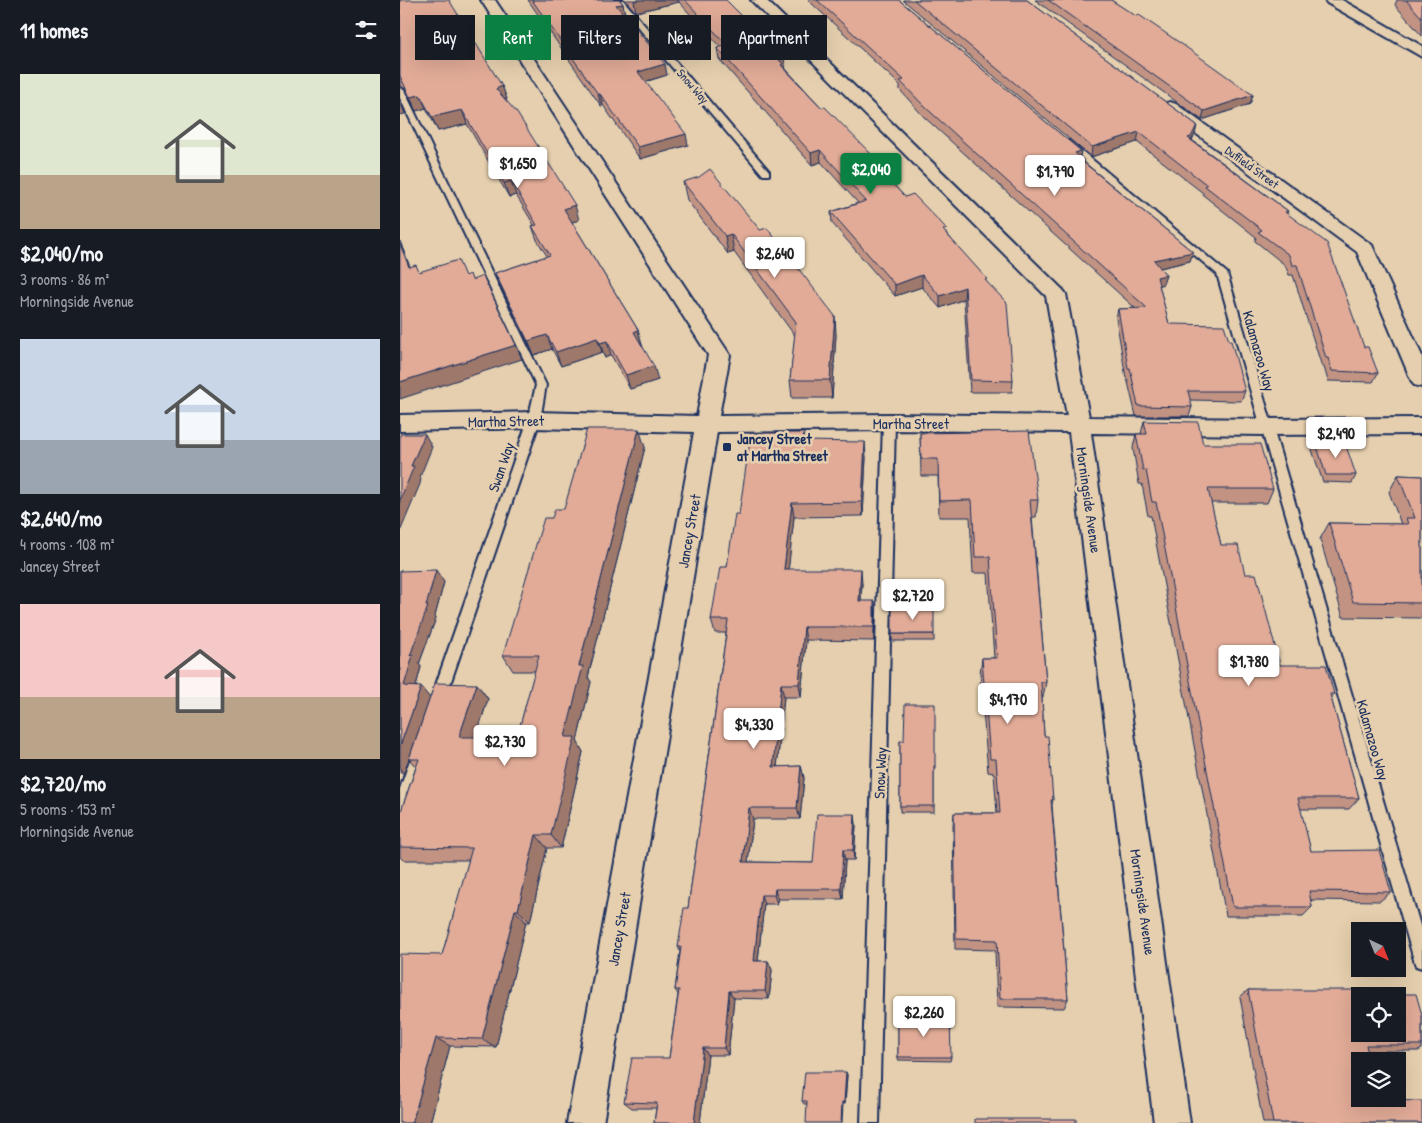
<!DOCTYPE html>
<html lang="en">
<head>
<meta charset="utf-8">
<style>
	:root { --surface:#171b24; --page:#20242c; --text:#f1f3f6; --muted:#9ea1a6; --accent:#0b8043 }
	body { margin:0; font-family:"Patrick Hand",sans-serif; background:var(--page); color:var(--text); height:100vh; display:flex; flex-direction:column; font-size:19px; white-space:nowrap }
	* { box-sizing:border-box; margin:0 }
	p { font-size:16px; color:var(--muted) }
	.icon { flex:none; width:28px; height:28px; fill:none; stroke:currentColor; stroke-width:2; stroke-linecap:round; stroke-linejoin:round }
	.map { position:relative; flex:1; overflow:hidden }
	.details { display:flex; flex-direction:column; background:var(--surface); width:400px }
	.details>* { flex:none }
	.guide { position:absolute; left:15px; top:15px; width:475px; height:45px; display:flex; gap:10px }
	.needle { width:32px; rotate:137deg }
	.buttons { position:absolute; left:951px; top:922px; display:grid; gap:10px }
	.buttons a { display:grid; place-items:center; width:55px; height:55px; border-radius:0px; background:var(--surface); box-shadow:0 5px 20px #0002; font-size:25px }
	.price { position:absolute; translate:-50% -42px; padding:0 11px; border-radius:5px; background:#fff; color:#222; font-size:16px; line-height:32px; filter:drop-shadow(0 1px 2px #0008) }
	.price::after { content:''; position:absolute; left:50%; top:30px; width:15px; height:11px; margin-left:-8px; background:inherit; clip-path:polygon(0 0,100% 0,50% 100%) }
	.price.on { background:var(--accent); color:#fff }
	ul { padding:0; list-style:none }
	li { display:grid; align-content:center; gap:10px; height:265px; padding:0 20px }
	li span { display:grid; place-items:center; height:155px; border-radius:0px; color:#555 }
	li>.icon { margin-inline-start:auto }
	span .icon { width:90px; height:90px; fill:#fffc; stroke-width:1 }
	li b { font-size:21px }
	h2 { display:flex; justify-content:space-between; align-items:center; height:60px; padding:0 20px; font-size:21px }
	.chip { padding:0 18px; border-radius:0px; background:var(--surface); box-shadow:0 5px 20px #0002; font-size:18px; line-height:45px }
	.chip.on { background:var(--accent); color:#fff }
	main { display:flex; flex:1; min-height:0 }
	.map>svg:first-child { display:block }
</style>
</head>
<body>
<main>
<section class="details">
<h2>11 homes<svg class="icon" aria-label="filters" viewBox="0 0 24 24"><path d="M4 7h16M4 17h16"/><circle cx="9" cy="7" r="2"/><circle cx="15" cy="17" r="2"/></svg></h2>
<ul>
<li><span style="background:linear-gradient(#dfe7d0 65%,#b9a48a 0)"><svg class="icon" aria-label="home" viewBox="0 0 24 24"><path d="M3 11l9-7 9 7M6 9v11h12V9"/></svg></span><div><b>$2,040/mo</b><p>3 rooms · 86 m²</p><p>Morningside Avenue</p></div></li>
<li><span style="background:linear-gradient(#c9d6e8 65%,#9aa5b1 0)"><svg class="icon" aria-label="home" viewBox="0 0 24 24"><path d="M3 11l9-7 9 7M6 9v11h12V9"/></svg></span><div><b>$2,640/mo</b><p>4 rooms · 108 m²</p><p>Jancey Street</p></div></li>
<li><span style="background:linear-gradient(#f6c9c9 60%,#b9a48a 0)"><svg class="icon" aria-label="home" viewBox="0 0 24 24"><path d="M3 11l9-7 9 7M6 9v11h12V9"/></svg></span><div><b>$2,720/mo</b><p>5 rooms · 153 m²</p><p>Morningside Avenue</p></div></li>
</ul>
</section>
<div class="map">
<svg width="1022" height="1123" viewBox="0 0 1022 1123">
	<rect width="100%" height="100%" fill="#e5cfae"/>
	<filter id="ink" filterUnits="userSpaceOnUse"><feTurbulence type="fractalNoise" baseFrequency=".02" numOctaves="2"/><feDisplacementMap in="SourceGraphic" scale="10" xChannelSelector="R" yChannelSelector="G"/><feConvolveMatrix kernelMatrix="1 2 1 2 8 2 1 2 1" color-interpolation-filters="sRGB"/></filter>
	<g filter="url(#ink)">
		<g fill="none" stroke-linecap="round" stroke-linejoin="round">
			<!-- service casing -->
			<g stroke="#1b2f5e" stroke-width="4">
				<path id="service" d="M215,0H223L369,171V175H363Z
					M0,88L4,90L146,385L140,420L45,699L43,703L38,705L33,703L31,699L128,420L136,385L0,98Z
					M664,141H670L827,273L1022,932V968L1016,966L1014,960L817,274L664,145Z
					M489,418L495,422L479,1123H461L483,422Z
					M20,744L25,746L27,751L7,811L5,816L0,818V789L13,751L15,746Z"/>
			</g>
			<!-- minor casing -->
			<g stroke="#1b2f5e" stroke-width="4">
				<path id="minor" d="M81,0H95L330,355L319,416L489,414L667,416L646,296L351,0H366L663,290L666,294L689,417L865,419L1022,418V434L865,435L691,433L790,1123H754L669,432L489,430L317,432L203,1123H167L294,432L134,428L0,431V415L134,412L297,416L308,355Z
					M925,0H942L1022,46V57L927,3Z
					M770,102L776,104L972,245L1022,356V387L1014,385L1011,380L957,252L764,110L762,107L764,104Z"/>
			</g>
			<!-- service -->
			<use href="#service" fill="#e5cfae" fill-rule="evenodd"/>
			<!-- minor -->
			<use href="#minor" fill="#e5cfae" fill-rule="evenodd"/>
		</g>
		<!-- wall -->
		<path fill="#c29382" stroke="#1b2f5e" d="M0,0L102,86L107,99L106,100L179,220L172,222L238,330L242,345L258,380L230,389L211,355L205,358L202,352L161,366L152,349L134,355L101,287L95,273L147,256L137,240L132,226L134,225L116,195L109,197L67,124L38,131L26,108L16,111L6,89L0,86Z
			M128,0H220L223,4L225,15H224L267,75L245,82L288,145L240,159L203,105L201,106Z
			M225,0H326L386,69L422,108L471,154L472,162L505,197L547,234L587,282L613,381L612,392H570L564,299L540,308L522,287L495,296L432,223L431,212L458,203L421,162L412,165L319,59L317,48L320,47L279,2L236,12Z
			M408,0H499L681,151L680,157L685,163L793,252L790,261L760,268L766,275L763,284L759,285L769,324L845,391L841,401L790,400L792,407L789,416H736L727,378H726L716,318L718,309L735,308L524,117L500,90V85Z
			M503,0H627L797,125L795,134L792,140L888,211L887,213L978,373L973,382L928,381L924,367H922L893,275H889L885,265L855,241L856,237L803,195V193L737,142L691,157Z
			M635,0H711L853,95L850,104L802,120Z
			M997,0H1022V36L995,5Z
			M283,182L436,334L432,398H392L390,380L395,336L334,252L328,254L287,200Z
			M744,421L803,444L873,489L867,503H811L821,545L845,574L880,665L934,694L931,698L959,798L949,809H900L911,851L991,892L980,901L911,900L912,907L903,916H826L751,516H748L742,484H739L733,448L736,434H741Z
			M520,433L638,500L636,517H632L646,682L643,697H642L644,736L653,800L652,805L668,999L664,1008L597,1007L595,950L555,949L553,826L554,813H597L594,773L588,772L580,673L582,658H594L588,573H573L570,517H539L538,476H521Z
			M405,442L466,457L463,516L394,517L388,569L462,583L461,601L475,615L474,641L406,640L401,697H384L377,767L401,766L404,778L400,819H353L348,862L413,863L455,814L456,825L454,860H445L443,899H378L377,904H364L358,961H368L372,970L369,999L334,998L328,1055H308L300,1123H254L256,1108H232L224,1102L269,1058L278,994L275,990L280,951L278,947L288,908L326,633H315L311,620L327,567L339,514Z
			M916,443L956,475L952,483L923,482L912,450Z
			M245,447L188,677L191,682L177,741L183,752L161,848H147L130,922H126L96,1047L50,1046L30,1123H0L42,955L69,860H3L0,857V814L16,767L9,759L4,773H0V571L44,582L35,616L36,618L19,664L21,667L16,686L30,698L77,684L88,699L76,737H117L135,671H113L103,655L152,518Z
			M998,475L1022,476V618L943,617L920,539L929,523L1001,524L989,492Z
			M492,634H534V641H492Z
			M500,741L535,766V771H534V812H500Z
			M848,990L967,994L1022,1015V1049L1018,1051H967L980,1100L1022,1123H863L840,997Z
			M498,1018L551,1057L550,1061L498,1060Z
			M446,1072L447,1075L445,1104H404L402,1101Z"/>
		<!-- shaded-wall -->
		<path fill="#9e786a" stroke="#1b2f5e" d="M239,0H278L279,2L236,12L234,1Z
			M223,4L225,15L218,16L216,5Z
			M384,58L386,70H383L379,60Z
			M265,64L267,75L240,83L238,72Z
			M102,86L107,99L100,103L96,89Z
			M198,94H200L203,105L201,106Z
			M20,95L26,108L16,111L10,97Z
			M853,95L850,104L802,120L804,111Z
			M0,101L5,114L0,115Z
			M62,110L67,124L38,131L32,117Z
			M797,125L795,134L788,146V138Z
			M739,132L737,142L691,157L692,147Z
			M286,134L288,145L240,159L238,147Z
			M420,150L421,162L412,165L411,153Z
			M681,151L679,160L675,153Z
			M471,154L472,166L466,156Z
			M111,181L116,195L109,197L104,183Z
			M175,205L179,220L169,223L164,209Z
			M331,234L334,252L328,254L325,236Z
			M0,241L16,282L9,267L0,244Z
			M793,252L790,261L751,270L754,260Z
			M522,275V287L495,296V285Z
			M766,275L763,284L755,287L757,277Z
			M565,287L564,299L540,308V296Z
			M435,316L436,334L432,398L430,380Z
			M238,330L242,345L238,346L234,332Z
			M147,335L152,349L134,355L128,341Z
			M197,338L202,352L161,366L156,352Z
			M207,341L211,355L205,358L200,343Z
			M116,345L122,359L0,399V382Z
			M254,366L258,380L230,389L226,375Z
			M239,429L245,447L188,677L191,682L177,741L183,752L161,848L151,835L165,737L179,666Z
			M25,434L32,447L20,477L21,479L20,484L0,532V500L11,466Z
			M465,442L466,457L463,516L462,502Z
			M392,503L394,517L387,583L384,569Z
			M461,569L462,583L460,615L459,601Z
			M36,570L44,582L35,616L36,618L19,664L21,667L13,697L4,686L10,656L26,606Z
			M474,601L475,615L474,641Z
			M404,627L406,640L401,697L399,684Z
			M77,684L88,699L71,752L59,737Z
			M381,684L384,697L376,778L373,767Z
			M21,687L30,698L4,773L0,769V746Z
			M401,766L404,778L400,819L397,808Z
			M349,808L353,819L347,872L343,862Z
			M455,814L456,825L454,860L453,850Z
			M136,835L147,848L130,922L118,910Z
			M443,850L445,860L443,899L441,889Z
			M375,889L378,899L377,904L374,895Z
			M361,895L364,904L357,969L354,961Z
			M115,910L126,922L96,1047L82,1039Z
			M368,961L372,970L369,999L365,991Z
			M329,991L334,998L328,1055L324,1048Z
			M36,1038L50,1046L30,1123H12Z
			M303,1048L308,1055L300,1123H294Z
			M446,1072L447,1075L445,1104L444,1102Z
			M442,1102L443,1104L442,1123H441Z"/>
		<!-- building -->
		<path fill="#e1ab97" stroke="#1b2f5e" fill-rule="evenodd" d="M0,0H49L102,86L96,89L117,113L175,205L164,209L238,330L234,332L254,366L226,375L207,341L200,343L197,338L156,352L147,335L128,341L95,273L150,255L132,226L137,225L111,181L104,183L62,110L32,117L20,95L10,97L0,76Z
			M132,0H220L223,4L216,5L265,64L238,72L286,134L238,147L200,94H198Z
			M285,0H326L384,58L379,60L383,64L381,65L422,108L425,107L471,154L466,156L505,197L513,194L547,229L543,230L587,279L585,280L607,303L613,381L571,380L565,287L540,296L522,275L495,285L431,212L466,201L420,150L411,153L317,48L327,45Z
			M417,0H499L681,151L675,153L685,161L683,162L793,252L754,260L766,275L757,277L769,324L824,325L829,341H831L845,391H788L792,407L738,406L730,368H728L718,309L747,308L525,107L500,81L504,80Z
			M514,0H627L797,125L791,137L788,138L888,211L885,212L927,243L964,347H968L978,373L932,371L928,358H926L897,265H892L889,255L858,232L862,230L805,186L807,185L739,132L692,147Z
			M648,0H711L736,16L739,15L783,45L853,95L804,111Z
			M1006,0H1022V18Z
			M310,169L360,230L367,228L435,316L430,380H390L396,322L331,234L325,236L283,182L299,177Z
			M0,244L9,267L16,265L19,272L58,260L65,276L70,274L72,280L83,276L116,345L0,382Z
			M744,421L798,422L803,444H860L873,489H808L821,545H838L845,574H856L880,665H926L934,694H930L959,798H898L911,851L979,850L991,892L909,891L912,907H833L756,502H752L746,470H743L736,434H747Z
			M187,429H239L179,666H183L165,737H175L151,835H136L118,910H115L82,1039L36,1038L12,1123H0V954L42,955L72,848L0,847V814L19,759H9L35,683L77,684L59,737H117L139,655H103L144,518H152L155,509H164Z
			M629,431L638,500H630L646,682H641L644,736H648L653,800H651L668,999H600L597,940L556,939L554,813H600L596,759H590L582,658H597L590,557H575L572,500L539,501L538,459H521L520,433Z
			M351,433H404L403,441L465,442L462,502L392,503L384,569H461L459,601H474V627H404L399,684H381L373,767L401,766L397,808H349L343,862L413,863L417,814H455L453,850H443L441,889H375L374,895H361L354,961H368L365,991H329L324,1048H303L294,1123H254L257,1103L224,1102L232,1058H269L279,990H275L281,947H278L284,908H288L328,620H311L320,567H327L335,514H339Z
			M0,434H25L11,466H14L12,471L0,500Z
			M916,443H945L956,475H926Z
			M998,475L1022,476V603L953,602L929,523L1008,524L1006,518H1015Z
			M36,570L26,606H28L10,656L13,655L4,686L21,687L0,746V571Z
			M534,607V634H492V608Z
			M505,704H535V766H534V806H500V741H504Z
			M848,990H966L967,994H1016L1022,1015V1045H966L970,1061H960V1099H979L980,1100L1022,1101V1123H873ZM960,996H998V1034H960Z
			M498,1018H550L551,1057H498Z
			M405,1072H446L444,1102H442L441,1123H406L407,1101H402Z
			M575,1119H676V1123H575Z"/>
	</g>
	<!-- markers -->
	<rect fill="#1b2f5e" stroke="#e5cfae" stroke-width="2" x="322" y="442" width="10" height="10" rx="2.5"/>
	<g text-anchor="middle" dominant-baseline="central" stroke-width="5" stroke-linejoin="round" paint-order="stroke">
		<!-- far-street labels -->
		<g font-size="12" fill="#1b2f5e" stroke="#e5cfae">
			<text transform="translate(293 86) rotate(49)">Snow Way</text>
			<text transform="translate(852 167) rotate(36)">Duffield Street</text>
		</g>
		<!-- street labels -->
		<g font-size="15" fill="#1b2f5e" stroke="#e5cfae">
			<text transform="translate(859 351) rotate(74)">Kalamazoo Way</text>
			<text transform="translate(106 421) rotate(-1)">Martha Street</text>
			<text x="511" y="423">Martha Street</text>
			<text transform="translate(101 467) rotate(-71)">Swan Way</text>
			<text transform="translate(689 500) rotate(82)">Morningside Avenue</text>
			<text transform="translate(289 531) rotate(-80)">Jancey Street</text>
			<text transform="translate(973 740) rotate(74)">Kalamazoo Way</text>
			<text transform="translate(480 773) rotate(-88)">Snow Way</text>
			<text transform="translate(743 902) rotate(82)">Morningside Avenue</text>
			<text transform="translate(219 929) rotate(-80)">Jancey Street</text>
		</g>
		<!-- poi labels -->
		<g font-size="15" font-weight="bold" fill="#1b2f5e" stroke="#e5cfae" text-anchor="start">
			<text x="337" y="438">Jancey Street<tspan x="337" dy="17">at Martha Street</tspan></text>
		</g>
	</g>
</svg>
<div class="buttons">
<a><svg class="needle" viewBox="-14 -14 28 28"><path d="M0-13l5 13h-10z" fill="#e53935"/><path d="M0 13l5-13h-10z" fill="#9ea1a6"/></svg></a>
<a><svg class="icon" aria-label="locate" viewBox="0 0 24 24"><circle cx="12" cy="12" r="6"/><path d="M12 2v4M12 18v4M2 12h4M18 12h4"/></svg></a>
<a><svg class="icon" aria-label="layers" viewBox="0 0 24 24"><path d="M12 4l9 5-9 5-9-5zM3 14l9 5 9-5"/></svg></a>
</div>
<b class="price" style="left:118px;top:189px">$1,650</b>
<b class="price on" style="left:471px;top:195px">$2,040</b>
<b class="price" style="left:655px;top:197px">$1,790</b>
<b class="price" style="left:375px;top:279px">$2,640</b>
<b class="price" style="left:936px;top:459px">$2,490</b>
<b class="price" style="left:513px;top:621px">$2,720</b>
<b class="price" style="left:849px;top:687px">$1,780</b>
<b class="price" style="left:608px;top:725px">$4,170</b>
<b class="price" style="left:354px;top:750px">$4,330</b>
<b class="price" style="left:105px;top:767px">$2,730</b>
<b class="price" style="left:524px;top:1038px">$2,260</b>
<div class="guide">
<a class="chip">Buy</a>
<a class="chip on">Rent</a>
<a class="chip">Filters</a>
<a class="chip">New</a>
<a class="chip">Apartment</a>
</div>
</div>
</main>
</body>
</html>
